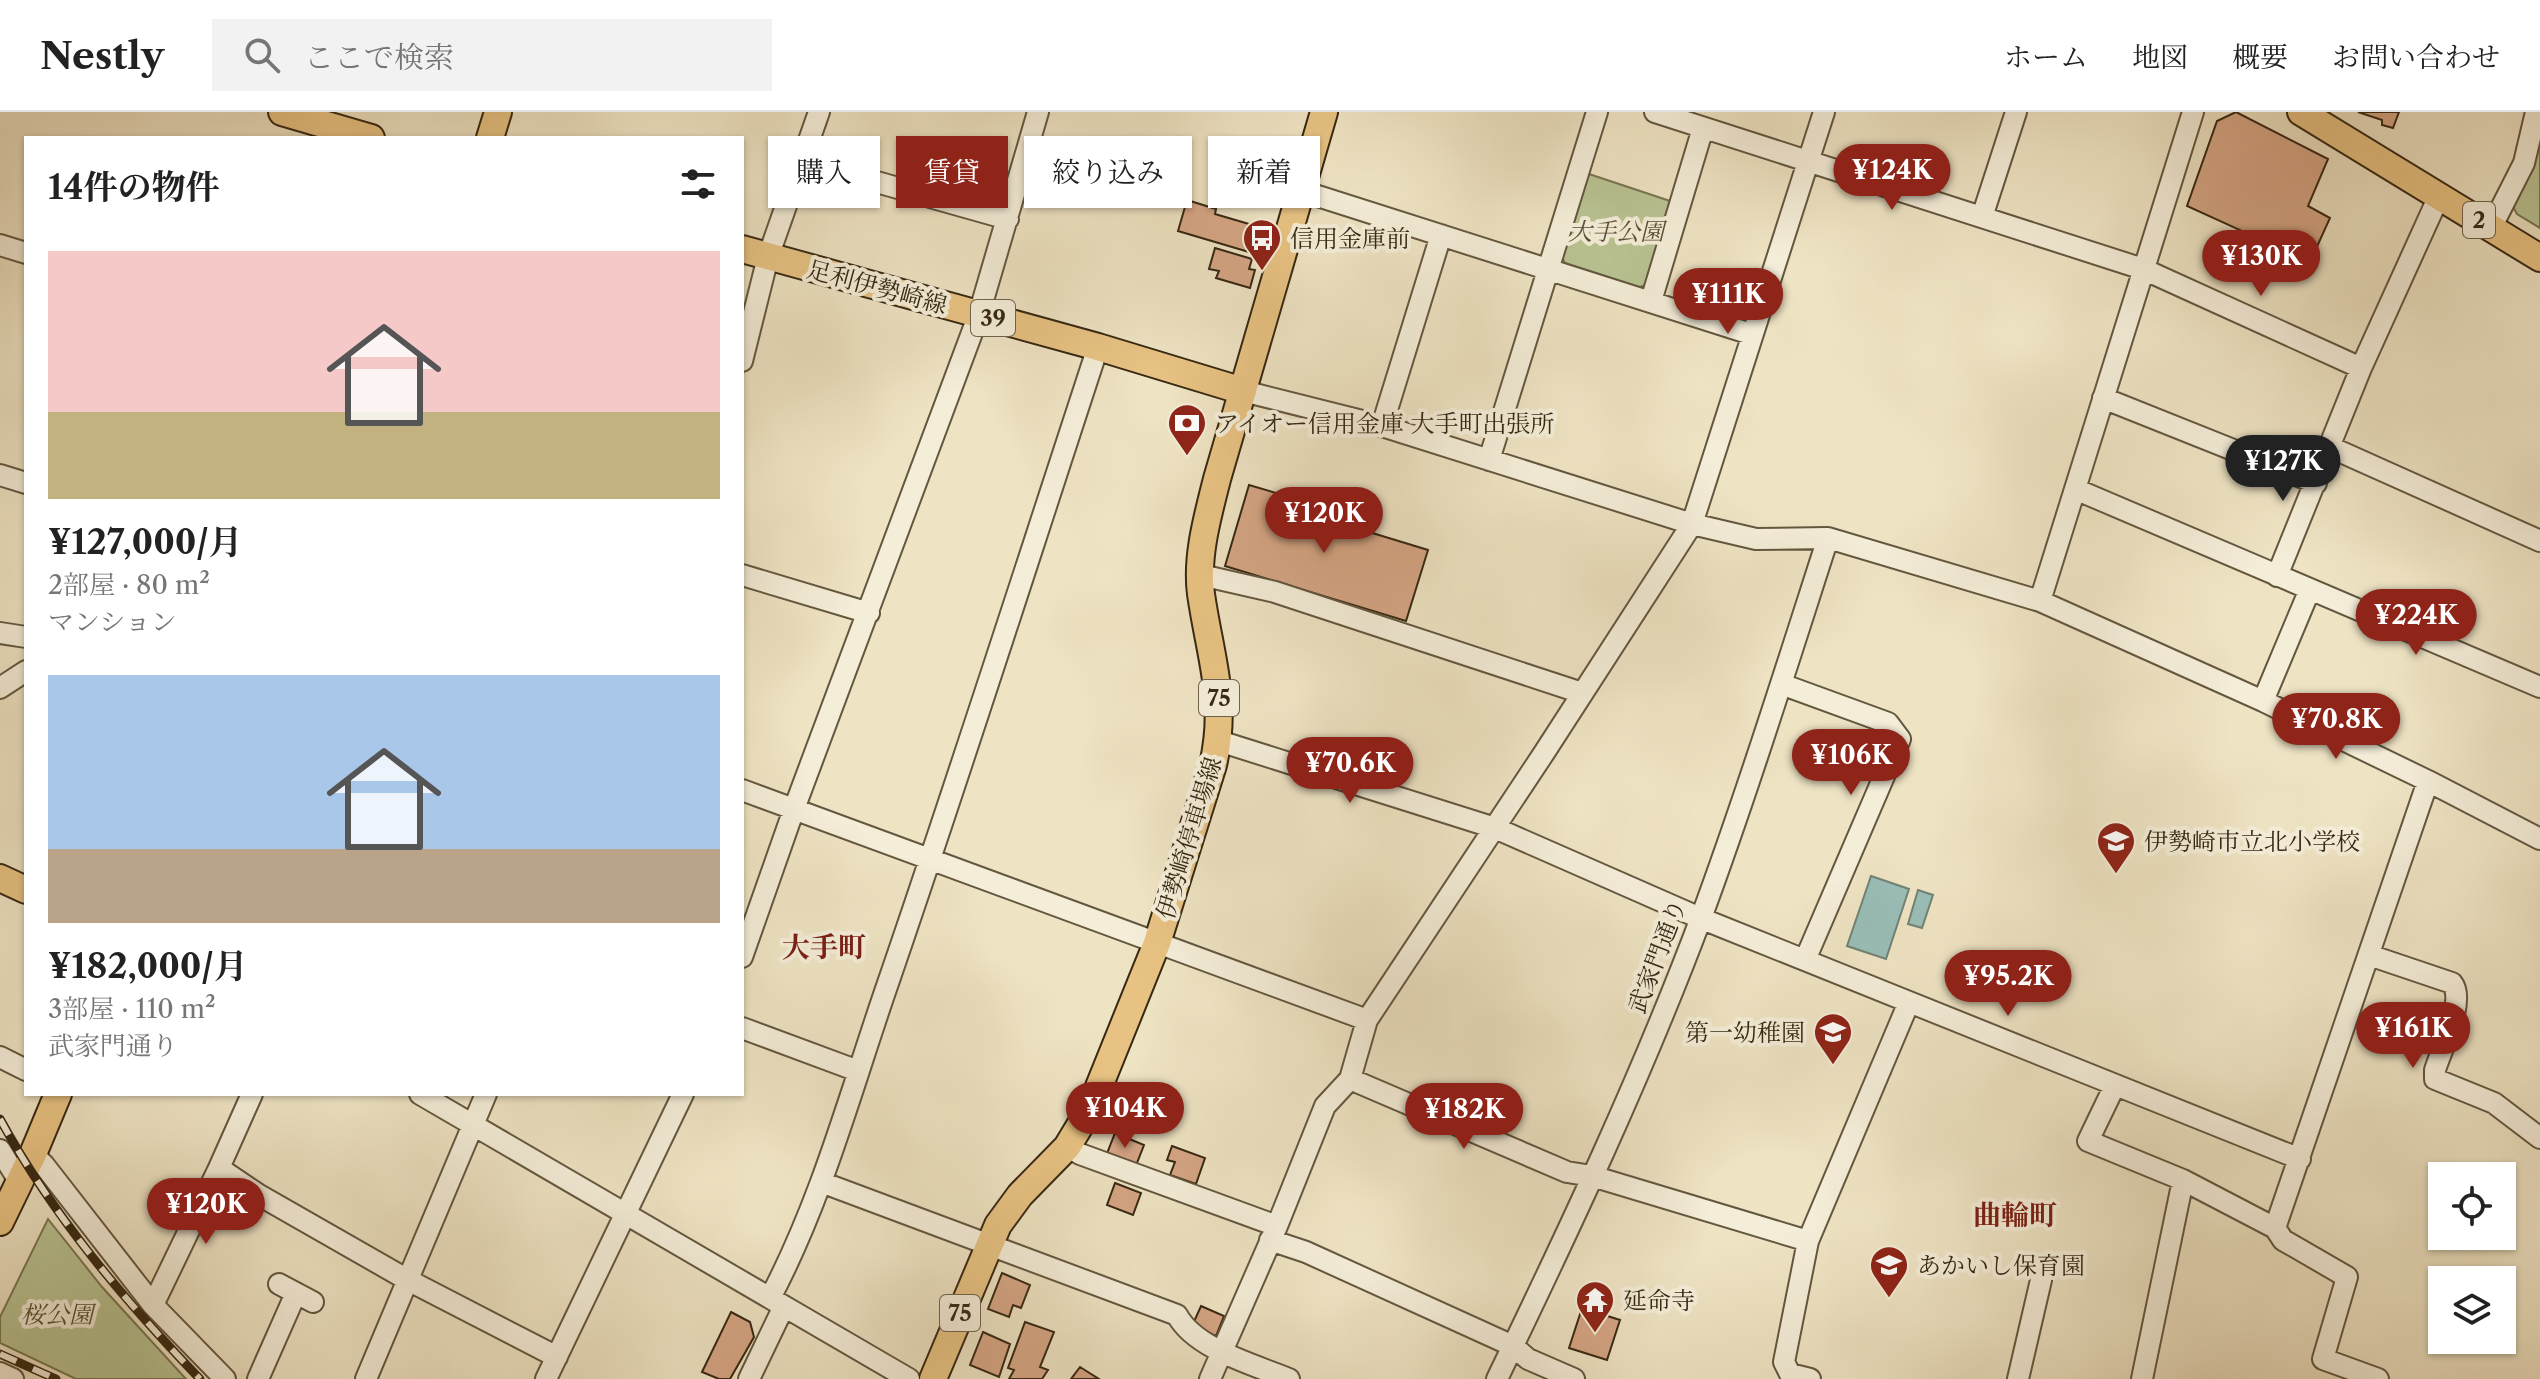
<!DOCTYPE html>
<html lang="ja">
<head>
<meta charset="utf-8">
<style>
	:root { --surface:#fff; --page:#f2f2f2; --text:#222; --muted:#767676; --line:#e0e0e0; --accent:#8f2418 }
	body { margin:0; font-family:"Libre Caslon Text","Noto Serif JP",serif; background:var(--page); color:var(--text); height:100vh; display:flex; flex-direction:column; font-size:30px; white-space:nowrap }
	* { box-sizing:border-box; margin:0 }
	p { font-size:26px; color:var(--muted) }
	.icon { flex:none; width:44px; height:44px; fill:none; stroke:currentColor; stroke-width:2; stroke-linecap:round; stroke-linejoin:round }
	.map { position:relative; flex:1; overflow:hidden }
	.drawer { position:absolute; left:24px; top:24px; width:720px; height:960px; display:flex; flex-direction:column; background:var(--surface); border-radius:0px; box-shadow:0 2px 6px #0004 }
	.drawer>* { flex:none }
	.hud { position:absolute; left:768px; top:24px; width:760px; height:72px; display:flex; gap:16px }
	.controls { position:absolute; left:2428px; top:1050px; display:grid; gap:16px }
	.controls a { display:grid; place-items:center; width:88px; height:88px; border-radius:0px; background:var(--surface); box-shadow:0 2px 6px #0004; font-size:40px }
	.price { position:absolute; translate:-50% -68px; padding:0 18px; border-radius:28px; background:var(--accent); color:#fff; font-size:26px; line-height:52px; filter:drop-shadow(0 2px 4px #0008) }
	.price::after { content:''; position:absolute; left:50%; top:48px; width:24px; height:18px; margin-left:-12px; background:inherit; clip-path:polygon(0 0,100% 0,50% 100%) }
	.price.selected { background:#222; color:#fff }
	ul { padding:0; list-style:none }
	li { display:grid; align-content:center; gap:16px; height:424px; padding:0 24px }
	li span { display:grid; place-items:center; height:248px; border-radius:0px; color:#555 }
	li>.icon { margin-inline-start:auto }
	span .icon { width:144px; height:144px; fill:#fffc; stroke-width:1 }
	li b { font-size:34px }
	h2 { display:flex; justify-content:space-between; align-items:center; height:96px; padding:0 24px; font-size:34px }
	.chip { padding:0 28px; border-radius:0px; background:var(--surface); box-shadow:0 2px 6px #0004; font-size:28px; line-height:72px }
	.chip.selected { background:var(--accent); color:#fff }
	header { display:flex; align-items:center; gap:48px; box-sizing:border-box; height:112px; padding:0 40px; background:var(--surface); border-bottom:2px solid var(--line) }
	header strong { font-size:38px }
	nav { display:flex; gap:44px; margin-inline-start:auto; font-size:28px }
	.search { width:560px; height:72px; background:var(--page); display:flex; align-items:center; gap:20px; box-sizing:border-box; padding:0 28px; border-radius:0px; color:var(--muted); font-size:30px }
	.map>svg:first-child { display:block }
</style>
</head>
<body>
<header>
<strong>Nestly</strong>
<div class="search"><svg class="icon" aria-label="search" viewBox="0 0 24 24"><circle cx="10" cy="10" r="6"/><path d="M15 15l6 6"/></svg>ここで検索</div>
<nav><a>ホーム</a><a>地図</a><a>概要</a><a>お問い合わせ</a></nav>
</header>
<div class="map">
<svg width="2540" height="1267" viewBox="0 0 2540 1267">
	<rect width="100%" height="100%" fill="#eee3c3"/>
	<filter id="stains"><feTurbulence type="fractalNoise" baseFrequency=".0025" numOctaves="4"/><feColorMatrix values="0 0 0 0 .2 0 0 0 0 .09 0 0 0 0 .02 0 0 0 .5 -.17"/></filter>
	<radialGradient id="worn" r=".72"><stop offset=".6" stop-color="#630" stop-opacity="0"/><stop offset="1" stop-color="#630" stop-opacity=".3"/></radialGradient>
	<!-- green -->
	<path fill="#b9c393" stroke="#787653" stroke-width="2" d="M2540,27V116L2517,102L2512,93L2536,47Z
		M1586,61L1673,90L1647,173L1639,175L1565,151L1560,142Z
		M48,1107L102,1175L186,1267H76L0,1231V1205Z"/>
	<!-- water -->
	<path fill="#99beb7" stroke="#718275" stroke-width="2" d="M1871,764L1909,777L1886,847L1847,834Z
		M1918,778L1933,783L1922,816L1908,812Z"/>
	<!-- building -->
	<path fill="#d5a584" stroke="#362813" stroke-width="2" d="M2236,0L2328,47L2308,94L2330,106L2310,150L2187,94L2217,9Z
		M2358,0H2399L2393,16L2382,13V8Z
		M1187,88L1216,97L1215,102L1266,117L1259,143L1178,119Z
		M1215,136L1252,147L1249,157L1255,158L1250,176L1216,166L1219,159L1209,157Z
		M1249,373L1310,391L1307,401L1428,438L1406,509L1225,454Z
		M1115,1021L1144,1033L1135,1056L1106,1044Z
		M1172,1034L1205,1046L1196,1072L1170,1063L1175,1050L1167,1048Z
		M1115,1071L1141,1081L1133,1103L1107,1093Z
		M1002,1161L1030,1173L1021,1196L1013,1193L1009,1205L988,1197Z
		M1201,1194L1224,1204L1216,1224L1192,1214Z
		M1582,1196L1620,1208L1607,1248L1569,1236Z
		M731,1200L750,1210L754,1225L730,1267H719L702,1260Z
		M1025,1210L1054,1220L1040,1255L1048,1258L1042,1267H1009L1014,1258L1008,1256Z
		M983,1220L1010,1232L999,1265L970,1253Z
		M1080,1255L1099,1267H1071Z"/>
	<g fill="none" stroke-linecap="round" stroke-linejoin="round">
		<!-- minor casing -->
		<g stroke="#64573f" stroke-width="24">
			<path id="minor" d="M1655,0L2143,157L2361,256
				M802,49L1008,107
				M1302,79L1751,222
				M1982,105L2016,0
				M2491,116L2524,51L2536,0
				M0,133L26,141
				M1651,189L1703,16
				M742,249L768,145L819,0
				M1243,279L1382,314L1692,412L1756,427L1828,426L2040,489L2263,589L2428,669L2540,727
				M2103,286L2316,371
				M1382,314L1441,123
				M2330,335L2540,429
				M1489,348L1597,0
				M0,363L26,371
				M2075,377L2540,575
				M742,463L869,501
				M1201,463L1275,480L1582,581
				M2277,464L2361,256L2439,84
				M2040,489L2193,0
				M0,521L26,525
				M1781,572L1888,611L1900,627L1805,848
				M0,576L26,559
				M2263,589L2310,477
				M1219,629L1495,716L1700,806L2300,1047
				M742,678L1367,908
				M2369,843L2452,871C2466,888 2441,938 2435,958V967L2494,991L2540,1026
				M742,845L794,697L979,202L1038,0
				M742,916L858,959
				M0,945L26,958
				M1350,967L1567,1060L1592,1064L1808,1129
				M2115,973L2088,1029L2183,1068L2275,1116
				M252,982L219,1056L259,1083L406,1167L557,1245
				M420,982L909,1267
				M1067,1035L1080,1042L1277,1114
				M0,1038L19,1069
				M33,1042L44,1053L153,1193L225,1267
				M821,1070L1177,1203C1195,1237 1255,1253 1289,1267
				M1270,1128L1306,1140L1513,1234L1528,1247L1574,1267
				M279,1172L313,1190
				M770,1186C822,1088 851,978 887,874C960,662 1028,448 1098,235
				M153,1193L219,1056
				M0,1261L13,1267
				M258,1267L296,1181
				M366,1267L486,982
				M546,1267L683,982
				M749,1267L784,1194
				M1210,1267L1277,1114L1325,994L1350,967L1367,908L1544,641L1692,412L1824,0
				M1497,1267C1570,1116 1642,963 1701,806C1747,681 1787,553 1828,426
				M1810,1267L1790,1262L1784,1250L1808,1129L1909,890
				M2018,1267L2041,1168
				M2142,1267L2183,1068
				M2378,1267L2323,1247L2347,1165L2283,1128L2275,1116L2428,669"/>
		</g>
		<!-- major casing -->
		<g stroke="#362813" stroke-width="30">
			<path id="major" d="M282,0L371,26
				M2301,0L2540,146
				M490,26L498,0
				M742,137L1098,235L1243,279
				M0,766L26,778
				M0,1110L33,1042L58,982
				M933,1267L998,1113L1020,1083L1067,1035L1090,997L1157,831L1213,653C1228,588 1210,545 1201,482C1196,444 1208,403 1217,367L1324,0"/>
		</g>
		<!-- minor -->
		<use href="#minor" stroke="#f4edd8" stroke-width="20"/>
		<!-- major -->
		<use href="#major" stroke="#e7c282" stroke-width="26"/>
		<!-- rail casing -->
		<g stroke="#362813" stroke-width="9">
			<path id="rail" d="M0,1007C53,1104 124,1188 200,1267
				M0,1242L56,1267"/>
		</g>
		<!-- rail -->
		<use href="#rail" stroke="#f4edd8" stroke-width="6" stroke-dasharray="18" stroke-linecap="butt"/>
	</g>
	<!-- icons -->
	<defs>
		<g id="bus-pin" transform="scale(2)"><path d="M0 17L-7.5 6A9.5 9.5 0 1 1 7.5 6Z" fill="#8f2418" stroke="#f4edd8"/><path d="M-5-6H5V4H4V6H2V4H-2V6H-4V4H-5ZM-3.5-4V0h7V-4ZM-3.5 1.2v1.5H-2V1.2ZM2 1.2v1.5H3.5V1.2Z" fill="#fff"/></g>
		<g id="bank-pin" transform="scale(2)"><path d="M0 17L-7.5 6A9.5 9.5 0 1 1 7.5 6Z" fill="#8f2418" stroke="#f4edd8"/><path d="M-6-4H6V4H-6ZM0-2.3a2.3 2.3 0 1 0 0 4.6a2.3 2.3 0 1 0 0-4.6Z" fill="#fff"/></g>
		<g id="school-pin" transform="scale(2)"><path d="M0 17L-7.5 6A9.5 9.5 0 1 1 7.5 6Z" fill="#8f2418" stroke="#f4edd8"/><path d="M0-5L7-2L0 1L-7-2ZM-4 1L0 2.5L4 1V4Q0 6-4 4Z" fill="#fff"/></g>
		<g id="temple-pin" transform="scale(2)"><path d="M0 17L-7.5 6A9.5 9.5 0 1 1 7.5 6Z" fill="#8f2418" stroke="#f4edd8"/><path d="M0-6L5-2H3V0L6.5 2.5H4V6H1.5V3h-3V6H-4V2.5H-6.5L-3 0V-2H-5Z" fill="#fff"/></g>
	</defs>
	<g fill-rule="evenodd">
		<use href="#bus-pin" x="1262" y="126"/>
		<use href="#bank-pin" x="1187" y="311"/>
		<use href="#school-pin" x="2116" y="729"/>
		<use href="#school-pin" x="1833" y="920"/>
		<use href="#school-pin" x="1889" y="1153"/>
		<use href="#temple-pin" x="1595" y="1188"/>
	</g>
	<g text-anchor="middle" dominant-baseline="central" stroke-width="8" stroke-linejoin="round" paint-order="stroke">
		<!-- shield labels -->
		<g fill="#f4edd8" stroke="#6f634e" stroke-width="2">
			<rect x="2463" y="90" width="32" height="36" rx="6"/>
			<rect x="971" y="188" width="44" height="36" rx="6"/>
			<rect x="1199" y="568" width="40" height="36" rx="6"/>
			<rect x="940" y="1183" width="40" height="36" rx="6"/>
		</g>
		<g font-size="22" font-weight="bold" fill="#362813">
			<text x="2479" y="108">2</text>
			<text x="993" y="206">39</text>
			<text x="1219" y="586">75</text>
			<text x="960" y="1201">75</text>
		</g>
		<!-- park labels -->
		<g font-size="24" font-style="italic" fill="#574f33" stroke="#f4edd8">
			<text x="1616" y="119">大手公園</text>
			<text x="57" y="1202">桜公園</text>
		</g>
		<!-- poi labels -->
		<g font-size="24" fill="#362813" stroke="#f4edd8" text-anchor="start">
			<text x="1290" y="126">信用金庫前</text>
			<text x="1215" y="311">アイオー信用金庫 大手町出張所</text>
			<text x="2144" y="729">伊勢崎市立北小学校</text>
			<text x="1805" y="920" text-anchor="end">第一幼稚園</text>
			<text x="1917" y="1153">あかいし保育園</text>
			<text x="1623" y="1188">延命寺</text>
		</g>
		<!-- street labels -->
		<g font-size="24" fill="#362813" stroke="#f4edd8">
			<text transform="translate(877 175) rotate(15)">足利伊勢崎線</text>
			<text transform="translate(1189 726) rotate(-73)">伊勢崎停車場線</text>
			<text transform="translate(1657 844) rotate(-69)">武家門通り</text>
		</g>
		<!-- quarter labels -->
		<g font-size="28" font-weight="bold" fill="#7a1f14" stroke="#f4edd8">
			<text x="824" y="835">大手町</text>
			<text x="2015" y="1103">曲輪町</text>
		</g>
	</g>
	<rect width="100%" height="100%" filter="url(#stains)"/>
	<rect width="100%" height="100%" fill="url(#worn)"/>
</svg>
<div class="controls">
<a><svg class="icon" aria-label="locate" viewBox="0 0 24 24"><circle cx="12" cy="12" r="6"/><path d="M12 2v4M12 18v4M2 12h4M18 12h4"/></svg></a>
<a><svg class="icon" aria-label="layers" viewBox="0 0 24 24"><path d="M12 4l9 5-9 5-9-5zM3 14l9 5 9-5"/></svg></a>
</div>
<b class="price" style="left:1892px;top:100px">¥124K</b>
<b class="price" style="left:2261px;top:186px">¥130K</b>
<b class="price" style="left:1728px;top:224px">¥111K</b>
<b class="price selected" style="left:2283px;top:391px">¥127K</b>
<b class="price" style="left:1324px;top:443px">¥120K</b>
<b class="price" style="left:2416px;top:545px">¥224K</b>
<b class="price" style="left:2336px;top:649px">¥70.8K</b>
<b class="price" style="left:1851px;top:685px">¥106K</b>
<b class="price" style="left:1350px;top:693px">¥70.6K</b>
<b class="price" style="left:2008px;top:906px">¥95.2K</b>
<b class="price" style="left:2413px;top:958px">¥161K</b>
<b class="price" style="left:1125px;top:1038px">¥104K</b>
<b class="price" style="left:1464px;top:1039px">¥182K</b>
<b class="price" style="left:206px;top:1134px">¥120K</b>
<div class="hud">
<a class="chip">購入</a>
<a class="chip selected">賃貸</a>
<a class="chip">絞り込み</a>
<a class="chip">新着</a>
</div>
<section class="drawer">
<h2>14件の物件<svg class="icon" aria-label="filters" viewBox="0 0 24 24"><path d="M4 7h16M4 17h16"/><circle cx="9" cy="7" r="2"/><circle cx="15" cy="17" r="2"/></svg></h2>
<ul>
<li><span style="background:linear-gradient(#f6c9c9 65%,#c2b280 0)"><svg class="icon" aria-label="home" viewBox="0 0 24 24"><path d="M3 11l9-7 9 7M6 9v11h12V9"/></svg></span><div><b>¥127,000/月</b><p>2部屋 · 80 m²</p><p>マンション</p></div></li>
<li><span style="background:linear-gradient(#a9c7e8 70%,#b9a48a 0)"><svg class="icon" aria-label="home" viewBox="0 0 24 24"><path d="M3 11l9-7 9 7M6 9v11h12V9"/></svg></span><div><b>¥182,000/月</b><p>3部屋 · 110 m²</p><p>武家門通り</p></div></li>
</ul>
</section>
</div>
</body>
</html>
